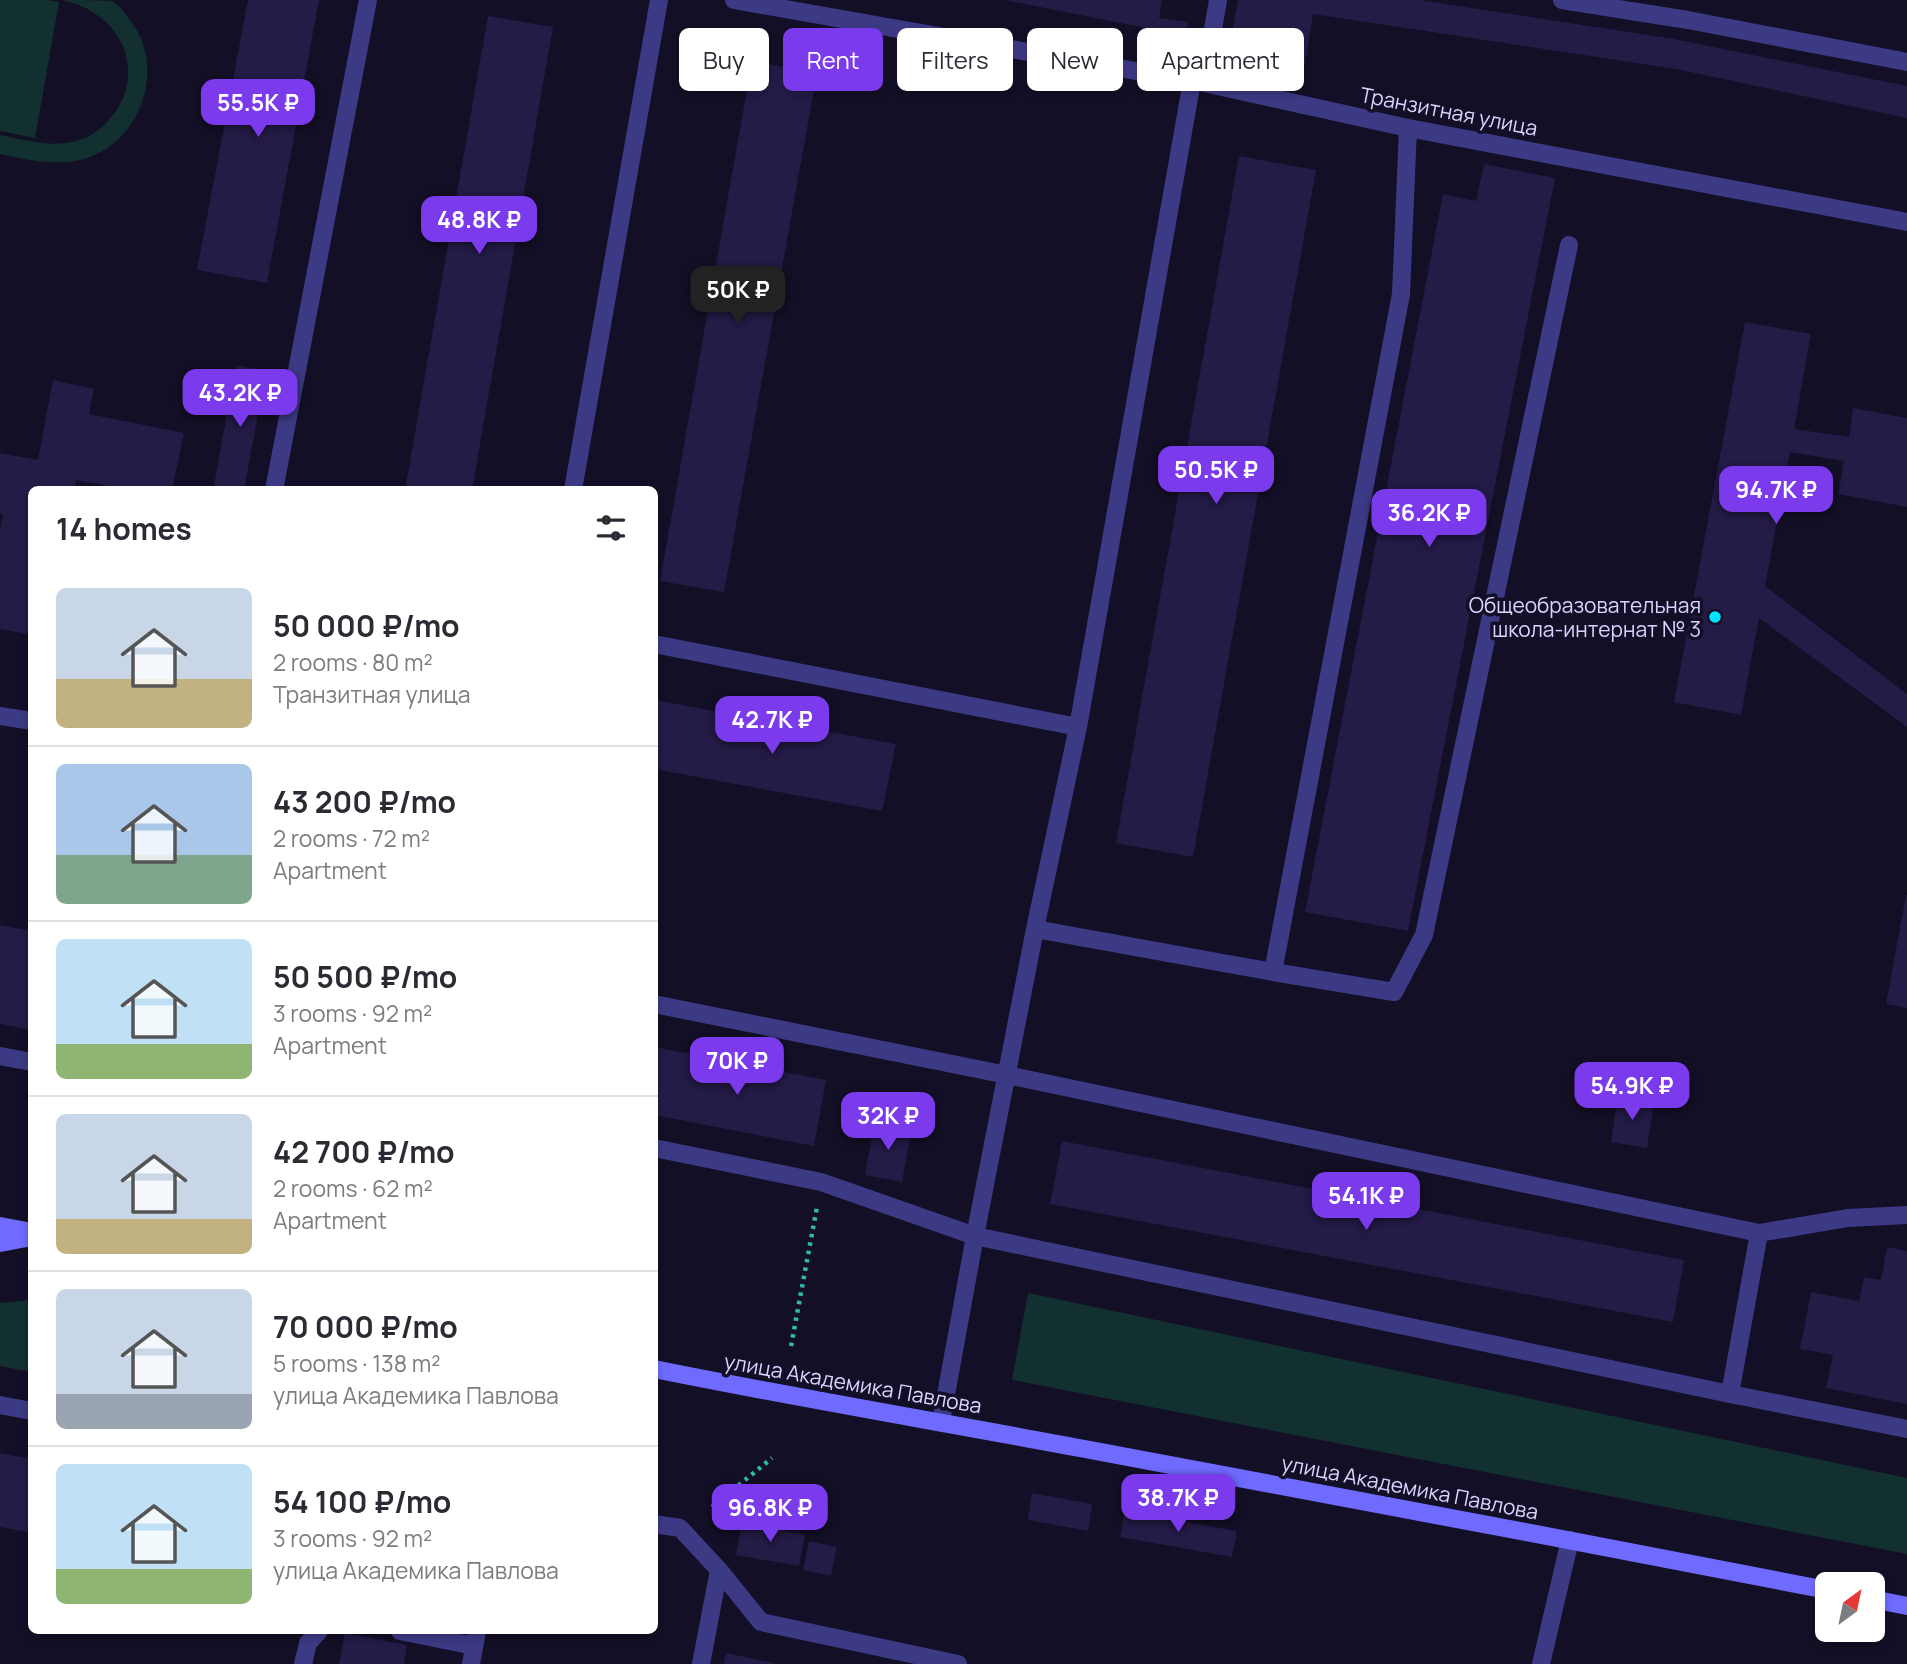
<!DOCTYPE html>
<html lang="en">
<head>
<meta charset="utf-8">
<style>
	:root { --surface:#fff; --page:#f7f7f7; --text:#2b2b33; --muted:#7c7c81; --line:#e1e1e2; --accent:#7c3aed }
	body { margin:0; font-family:Manrope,sans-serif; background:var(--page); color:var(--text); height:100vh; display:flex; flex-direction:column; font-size:26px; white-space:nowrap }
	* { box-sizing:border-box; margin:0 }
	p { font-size:23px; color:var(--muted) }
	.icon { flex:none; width:38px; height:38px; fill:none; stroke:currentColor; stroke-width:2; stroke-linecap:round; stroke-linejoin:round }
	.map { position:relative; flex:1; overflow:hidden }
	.details { position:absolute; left:28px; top:486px; width:630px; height:1148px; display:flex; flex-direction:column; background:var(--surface); border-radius:10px; box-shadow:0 4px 10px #0003 }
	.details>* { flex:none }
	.hud { position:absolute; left:679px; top:28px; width:665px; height:63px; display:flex; gap:14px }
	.needle { width:46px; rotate:33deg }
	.tools { position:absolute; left:1815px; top:1572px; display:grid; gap:14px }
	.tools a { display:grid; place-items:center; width:70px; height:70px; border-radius:10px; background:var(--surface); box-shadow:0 4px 10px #0003; font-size:35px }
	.price { position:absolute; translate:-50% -60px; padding:0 16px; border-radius:14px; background:var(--accent); color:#fff; font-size:23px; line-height:46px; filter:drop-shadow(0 2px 4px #0008) }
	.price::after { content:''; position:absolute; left:50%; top:42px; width:21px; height:16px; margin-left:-10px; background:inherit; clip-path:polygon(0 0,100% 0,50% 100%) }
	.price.current { background:#222; color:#fff }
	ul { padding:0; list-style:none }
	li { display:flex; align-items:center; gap:21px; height:175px; padding:0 28px }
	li+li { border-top:2px solid var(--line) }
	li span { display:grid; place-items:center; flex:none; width:196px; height:140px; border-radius:10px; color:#555 }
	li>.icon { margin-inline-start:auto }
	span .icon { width:84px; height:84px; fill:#fffc; stroke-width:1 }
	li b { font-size:30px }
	h2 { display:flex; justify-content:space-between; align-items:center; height:84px; padding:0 28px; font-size:30px }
	.tag { padding:0 24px; border-radius:10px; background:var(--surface); box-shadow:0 4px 10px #0003; font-size:24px; line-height:63px }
	.tag.current { background:var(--accent); color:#fff }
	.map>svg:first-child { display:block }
</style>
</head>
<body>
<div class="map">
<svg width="1907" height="1664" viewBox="0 0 1907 1664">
	<rect width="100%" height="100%" fill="#130f26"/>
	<!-- green -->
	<path fill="#12302f" d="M0,0H47L59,2L35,138L0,131Z
		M61,0C73,0 100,0 110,1C119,3 124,12 129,19C166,63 144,137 90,157C60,168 30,160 0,154V135C21,139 43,146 64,143C81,142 96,134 107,122C151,75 122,11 61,0Z
		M1028,1293L1907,1478V1554L1012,1380Z
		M31,1300V1372L0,1366V1303Z"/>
	<!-- building -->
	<path fill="#241b47" d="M248,0H319L267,283L197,270Z
		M1004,0H1162L1159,18L1188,22L1183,52L1153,46L1156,30Z
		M1238,0H1419L1674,39L1907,86V118L1676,69L1313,14L1305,65L1228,53Z
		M488,16L553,27L472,490H405Z
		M752,61L817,73L724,592L660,581Z
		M1239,156L1316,170L1193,857L1116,843Z
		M1484,164L1555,178L1408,931L1305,912L1443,194L1476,201Z
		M1745,322L1811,334L1794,429L1849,437L1853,408L1907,418V507L1838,494L1844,461L1790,452L1765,586L1907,694V727L1759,618L1741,715L1674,702Z
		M236,365L266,371L244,490H213Z
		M53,380L94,389L89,414L184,433L172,490H128L76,480L74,490H32V635L0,629V532L3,514L0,513V453L38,460Z
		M654,700L896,744L882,811L654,769Z
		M1906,895H1907V1008L1886,1004Z
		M0,925L32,931V1030L0,1024Z
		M654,1047L826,1080L814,1146L654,1115Z
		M1618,1096L1654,1102L1647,1148L1611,1142Z
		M875,1121L912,1128L902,1182L865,1175Z
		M1062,1141L1684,1260L1673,1322L1050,1204Z
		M1887,1247L1907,1251V1404L1826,1388L1833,1355L1800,1349L1811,1292L1859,1301L1864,1277L1881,1280Z
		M0,1453L32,1459V1533L0,1527Z
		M1032,1493L1092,1504L1088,1531L1028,1520Z
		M1125,1511L1237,1531L1232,1557L1120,1537Z
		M742,1522L805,1535L799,1566L736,1555Z
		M809,1541L837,1547L831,1576L803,1570Z
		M345,1633L407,1645L404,1664H339Z
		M726,1653L774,1663L773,1664H724Z"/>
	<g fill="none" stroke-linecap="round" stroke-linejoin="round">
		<!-- path -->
		<path stroke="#2fb8b0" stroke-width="4.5" stroke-dasharray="3.5 5" stroke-linecap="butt" d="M791,1346L817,1207
			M712,1507L772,1458"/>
		<!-- service -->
		<path stroke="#3d3a85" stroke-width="18" d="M1562,0L1688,20L1907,62
			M1204,83L1218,0
			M274,490L368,0
			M573,490L659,0
			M654,644L1078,727
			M0,716L32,721
			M1035,929L1273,972L1401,294L1408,128
			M1273,972L1394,992L1424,935L1569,245
			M654,1004L1007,1075L1759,1233L1848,1218L1907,1215
			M0,1056L32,1062
			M654,1148L821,1182L975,1236L1730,1394L1907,1429
			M1730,1394L1759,1233
			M0,1405L32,1411
			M941,1422L975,1236L1035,929L1078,727L1192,81
			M654,1524L680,1528L719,1570L761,1622L958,1664
			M400,1631L474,1646
			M303,1664L308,1643L319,1631
			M471,1664L477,1631
			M701,1664L719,1570
			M1541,1664L1570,1540"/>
		<!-- minor -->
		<path stroke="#3d3a85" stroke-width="18" d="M734,0L1204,83L1408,128L1907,222"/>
		<!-- secondary -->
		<path stroke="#6f6bff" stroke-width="18" d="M0,1226L32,1232
			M0,1243L32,1237
			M654,1369C797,1398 941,1422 1085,1449C1332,1495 1580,1542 1827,1590
			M1872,1599L1907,1606"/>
	</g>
	<!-- markers -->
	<circle fill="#00e5ff" stroke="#130f26" stroke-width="2.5" cx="1715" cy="617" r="7"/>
	<g text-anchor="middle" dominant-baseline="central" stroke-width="7" stroke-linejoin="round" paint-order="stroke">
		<!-- street labels -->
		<g font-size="21" fill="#d9d4ff" stroke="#130f26">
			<text transform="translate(1449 111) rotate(11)">Транзитная улица</text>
			<text transform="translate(853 1383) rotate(10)">улица Академика Павлова</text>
			<text transform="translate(1410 1487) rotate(11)">улица Академика Павлова</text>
		</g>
		<!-- poi labels -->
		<g font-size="21" fill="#d9d4ff" stroke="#130f26" text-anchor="end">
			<text x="1701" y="605">Общеобразовательная<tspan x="1701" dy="24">школа-интернат № 3</tspan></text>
		</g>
	</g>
</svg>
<div class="tools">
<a><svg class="needle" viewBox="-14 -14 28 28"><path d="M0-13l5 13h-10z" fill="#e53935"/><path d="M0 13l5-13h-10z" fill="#7c7c81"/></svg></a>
</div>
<b class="price" style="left:258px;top:139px">55.5K ₽</b>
<b class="price" style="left:479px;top:256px">48.8K ₽</b>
<b class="price current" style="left:738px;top:326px">50K ₽</b>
<b class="price" style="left:240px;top:429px">43.2K ₽</b>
<b class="price" style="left:1216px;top:506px">50.5K ₽</b>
<b class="price" style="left:1776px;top:526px">94.7K ₽</b>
<b class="price" style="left:1429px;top:549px">36.2K ₽</b>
<b class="price" style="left:772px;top:756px">42.7K ₽</b>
<b class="price" style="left:737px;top:1097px">70K ₽</b>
<b class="price" style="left:1632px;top:1122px">54.9K ₽</b>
<b class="price" style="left:888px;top:1152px">32K ₽</b>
<b class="price" style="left:1366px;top:1232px">54.1K ₽</b>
<b class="price" style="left:1178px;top:1534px">38.7K ₽</b>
<b class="price" style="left:770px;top:1544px">96.8K ₽</b>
<div class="hud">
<a class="tag">Buy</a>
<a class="tag current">Rent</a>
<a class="tag">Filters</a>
<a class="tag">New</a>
<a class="tag">Apartment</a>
</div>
<section class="details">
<h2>14 homes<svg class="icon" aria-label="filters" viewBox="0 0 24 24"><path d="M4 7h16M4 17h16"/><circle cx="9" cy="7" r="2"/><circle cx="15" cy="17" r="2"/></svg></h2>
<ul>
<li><span style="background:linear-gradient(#c9d6e8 65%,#c2b280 0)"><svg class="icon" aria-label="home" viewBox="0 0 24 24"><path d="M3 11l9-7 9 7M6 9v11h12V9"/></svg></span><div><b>50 000 ₽/mo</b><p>2 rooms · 80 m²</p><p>Транзитная улица</p></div></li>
<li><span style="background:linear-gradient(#a9c7e8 65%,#7fa58c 0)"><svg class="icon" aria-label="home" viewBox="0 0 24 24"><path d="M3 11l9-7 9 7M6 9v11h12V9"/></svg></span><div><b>43 200 ₽/mo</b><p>2 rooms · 72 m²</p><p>Apartment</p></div></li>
<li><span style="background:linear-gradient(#bfe0f5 75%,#8fb573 0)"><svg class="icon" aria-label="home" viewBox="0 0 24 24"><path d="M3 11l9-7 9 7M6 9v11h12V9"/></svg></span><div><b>50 500 ₽/mo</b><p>3 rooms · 92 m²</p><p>Apartment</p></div></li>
<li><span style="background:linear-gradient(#c9d6e8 75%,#c2b280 0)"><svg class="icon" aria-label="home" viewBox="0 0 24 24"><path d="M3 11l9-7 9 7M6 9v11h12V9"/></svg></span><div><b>42 700 ₽/mo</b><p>2 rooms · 62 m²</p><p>Apartment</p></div></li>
<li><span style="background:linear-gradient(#c9d6e8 75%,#9aa5b1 0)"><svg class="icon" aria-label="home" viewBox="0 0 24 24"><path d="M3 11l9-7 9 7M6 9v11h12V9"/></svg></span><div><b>70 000 ₽/mo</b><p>5 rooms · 138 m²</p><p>улица Академика Павлова</p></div></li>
<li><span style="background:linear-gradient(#bfe0f5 75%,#8fb573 0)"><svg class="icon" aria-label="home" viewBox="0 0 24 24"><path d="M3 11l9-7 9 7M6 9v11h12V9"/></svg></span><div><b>54 100 ₽/mo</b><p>3 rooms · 92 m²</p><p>улица Академика Павлова</p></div></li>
</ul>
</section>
</div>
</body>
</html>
